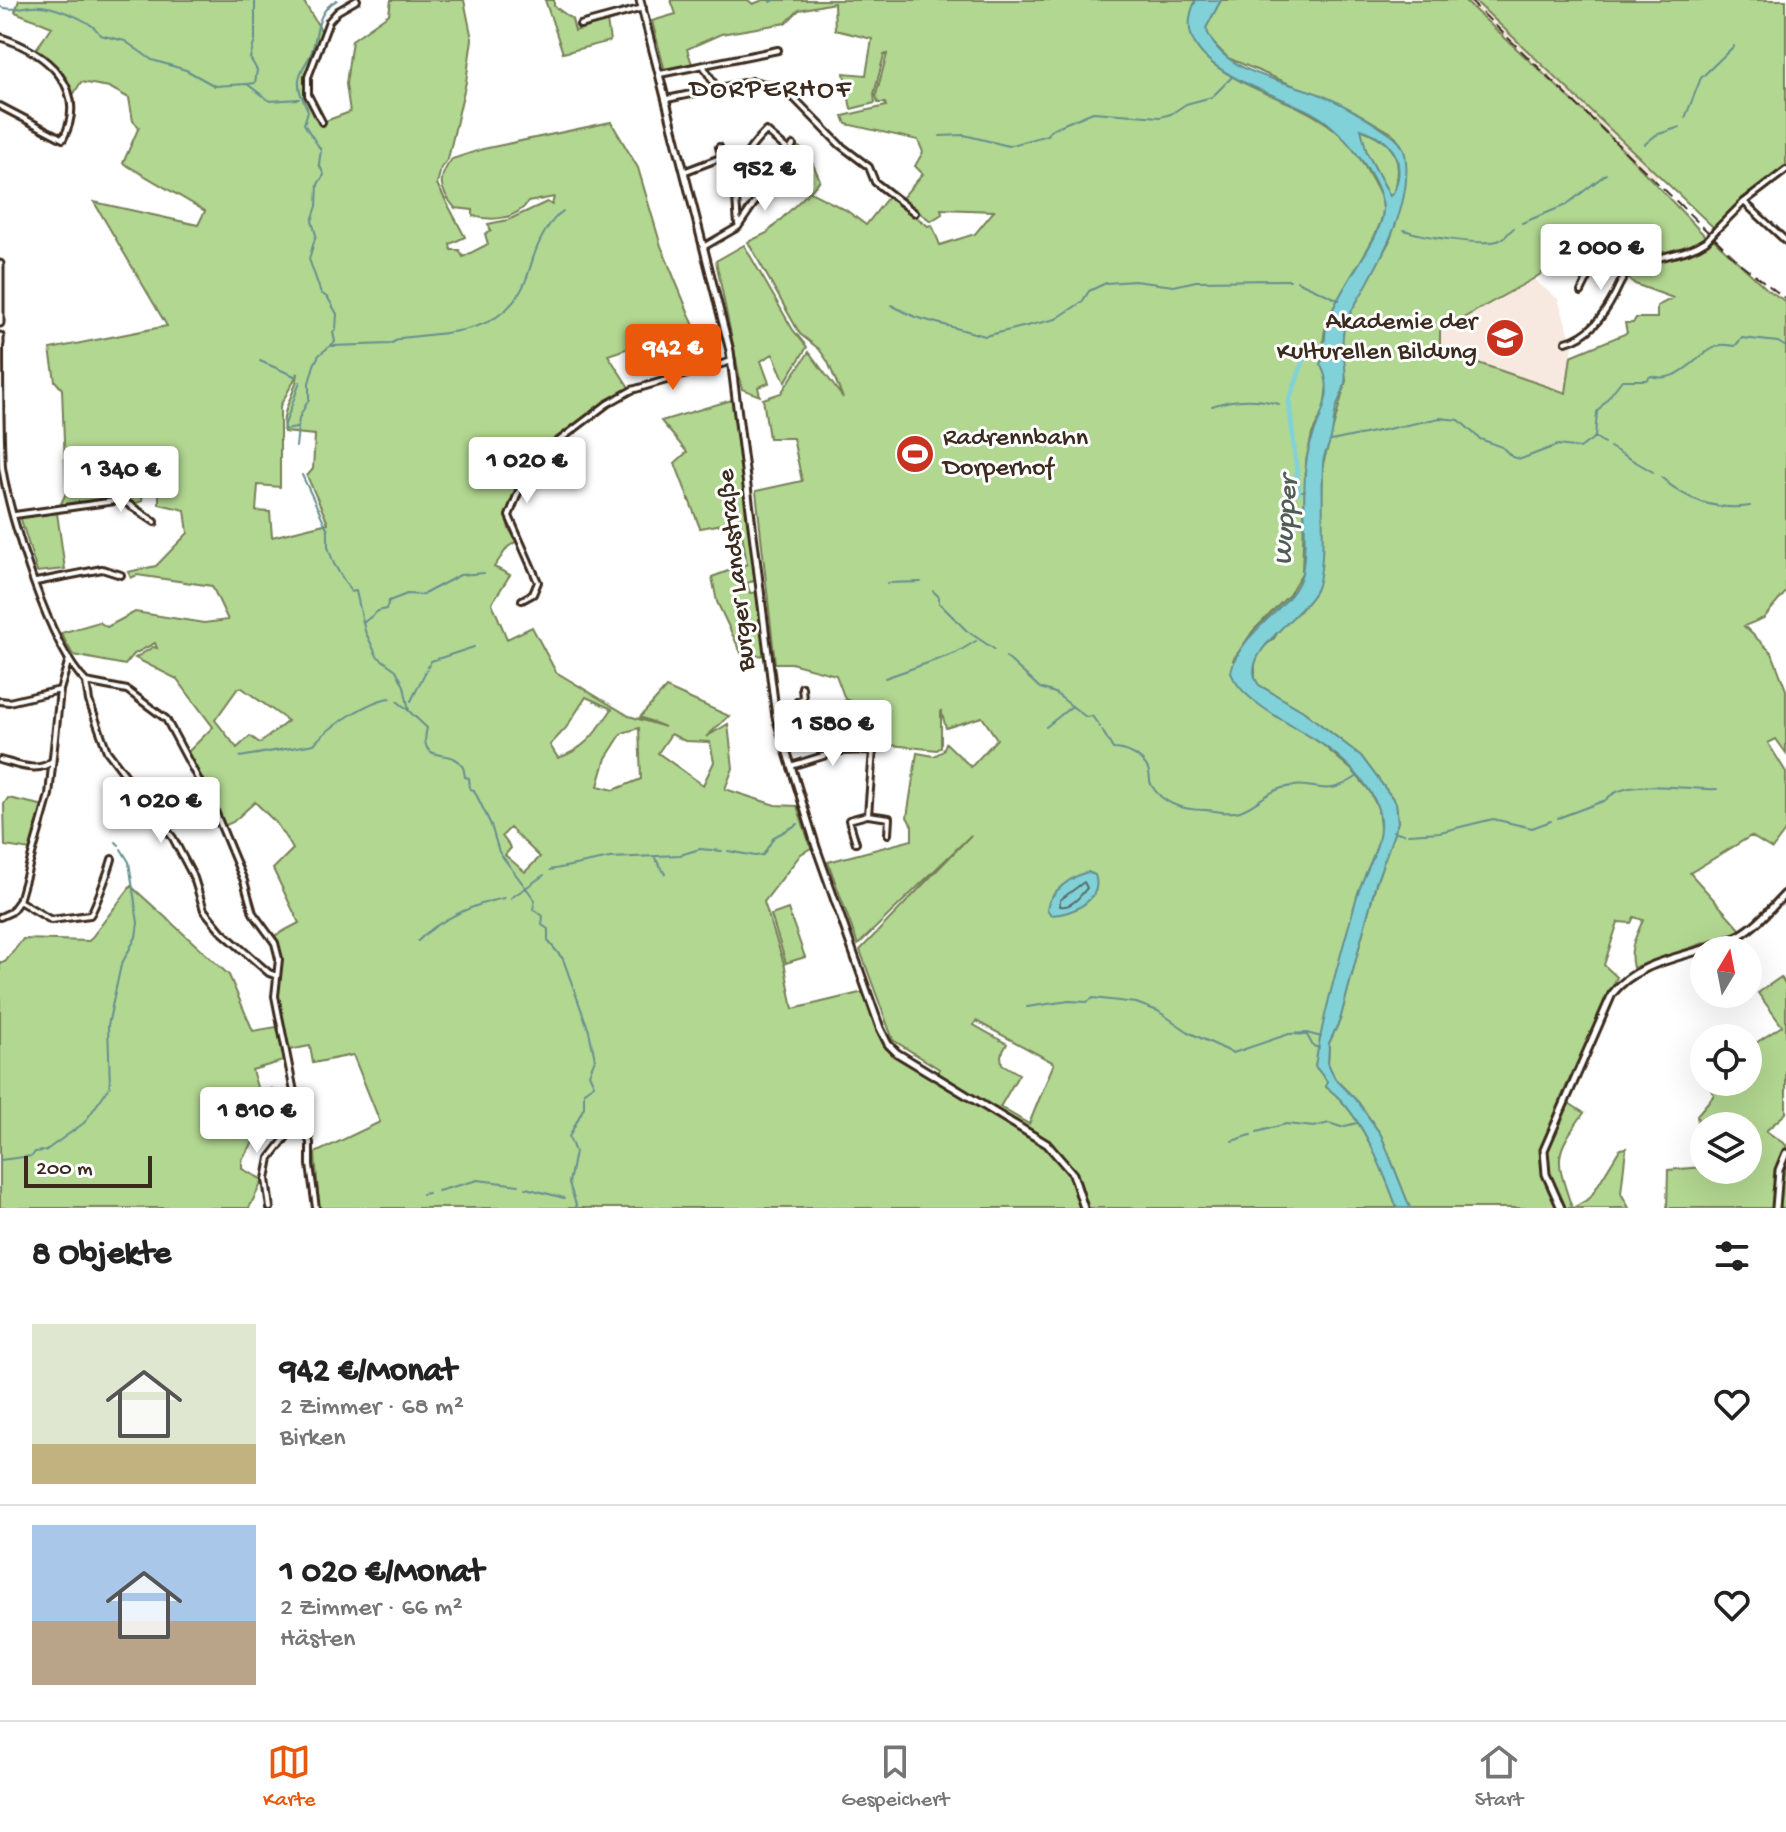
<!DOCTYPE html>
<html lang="de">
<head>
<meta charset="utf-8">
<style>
	:root { --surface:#fff; --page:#f6f6f6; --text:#222; --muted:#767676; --line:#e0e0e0; --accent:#ea580c }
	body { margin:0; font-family:"Gochi Hand",sans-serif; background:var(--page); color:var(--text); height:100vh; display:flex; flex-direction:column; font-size:30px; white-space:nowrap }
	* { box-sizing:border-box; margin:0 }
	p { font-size:26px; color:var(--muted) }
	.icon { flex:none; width:44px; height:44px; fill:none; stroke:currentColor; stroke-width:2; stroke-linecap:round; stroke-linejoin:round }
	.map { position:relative; height:1208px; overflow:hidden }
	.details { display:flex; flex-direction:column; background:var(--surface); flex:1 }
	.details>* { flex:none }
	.needle { width:52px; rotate:10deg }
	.tools { position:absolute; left:1690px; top:936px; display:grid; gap:16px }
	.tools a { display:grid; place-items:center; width:72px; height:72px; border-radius:50%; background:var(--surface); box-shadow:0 8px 32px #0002; font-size:40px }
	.scale { position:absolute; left:24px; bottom:20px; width:128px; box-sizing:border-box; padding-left:8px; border:4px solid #3b2a1e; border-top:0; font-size:22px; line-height:28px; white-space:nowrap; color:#3b2a1e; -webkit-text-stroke:6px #fff; paint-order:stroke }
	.price { position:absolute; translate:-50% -68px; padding:0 18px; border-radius:8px; background:#fff; color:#222; font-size:26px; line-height:52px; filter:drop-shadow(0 2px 4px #0008) }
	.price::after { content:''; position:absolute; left:50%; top:48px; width:24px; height:18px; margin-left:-12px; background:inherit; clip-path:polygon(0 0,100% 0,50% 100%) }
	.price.active { background:var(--accent); color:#fff }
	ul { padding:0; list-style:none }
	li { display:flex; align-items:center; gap:24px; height:200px; padding:0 32px }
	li+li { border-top:2px solid var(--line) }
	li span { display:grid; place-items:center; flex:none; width:224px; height:160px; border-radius:0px; color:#555 }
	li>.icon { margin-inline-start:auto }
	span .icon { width:96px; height:96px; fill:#fffc; stroke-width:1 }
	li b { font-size:34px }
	h2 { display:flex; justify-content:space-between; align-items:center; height:96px; padding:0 32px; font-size:34px }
	.tab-bar { display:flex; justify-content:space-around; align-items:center; height:112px; border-top:2px solid var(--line); background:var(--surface); font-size:22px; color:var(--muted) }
	.tab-bar a { display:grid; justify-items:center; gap:4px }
	.tab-bar .active { color:var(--accent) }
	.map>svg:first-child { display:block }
</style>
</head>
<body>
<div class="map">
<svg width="1786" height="1208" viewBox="0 0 1786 1208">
	<rect width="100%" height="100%" fill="#fff"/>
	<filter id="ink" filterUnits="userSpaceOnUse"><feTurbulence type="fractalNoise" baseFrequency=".0125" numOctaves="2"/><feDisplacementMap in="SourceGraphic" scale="16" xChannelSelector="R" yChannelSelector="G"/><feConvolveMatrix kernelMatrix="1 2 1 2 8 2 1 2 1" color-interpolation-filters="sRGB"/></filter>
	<g filter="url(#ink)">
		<!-- built -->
		<path fill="#f7e9df" d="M1464,0H1474L1541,62L1658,176L1654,180Z
			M1533,279L1558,299L1573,345L1566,393L1440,350V332Z"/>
		<!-- green -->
		<path fill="#b2d791" stroke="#768058" stroke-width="2" fill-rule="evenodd" d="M19,0H306L304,2L322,32L305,88L320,123L350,112L346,84L352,40L389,14L391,0H464L472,39L466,82L448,159L441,168L437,184L465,237L450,244L451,250H459L463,257L488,244L485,234L491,230L488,224L508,220L547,202L552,205L554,197L528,202C516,220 492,221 473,216V210L455,208C440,190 436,179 452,159L483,149L611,122L638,168L661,246L694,326L608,355L630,389L584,419L527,464L506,516L509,529L517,541L508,547L494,567L510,575L492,603L507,639L532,627L556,672L629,716L665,727L640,717L666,688L729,716L706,737L728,724L733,768L725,789L775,805L797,806L811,848L801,854L764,902L785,967L793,1009L864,992L886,1044L935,1078L939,1069L893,1040L860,950L971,835L858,945L828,862L912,840V826L907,817L917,753L934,756L943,751L946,743L971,767L997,739L982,717L946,728L941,710V747L937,750L882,744L872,747L875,711L845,699L836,675L791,663H775L756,491L802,481L793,438H769L763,399L781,393L809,352L843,398L828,362L819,349L800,334L748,242L767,233L809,192L780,174L795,145L808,153L820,180L810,192L846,210L866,225L889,196L928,226L932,225L940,245L975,234L994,211L941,209L942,214L931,221L901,199L923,174L915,166L923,152L918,140L846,124L843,116L886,106L885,103H878L876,95L887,54L884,55L874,94L875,103L851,109L844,73L866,75L872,39L835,30L834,3L799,10L786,23L721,34L687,49L693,67L665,71L652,21L676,14L671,0H748L753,4L763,0H1196L1194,3L1211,62C1269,108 1331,98 1370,176C1376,187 1383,198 1383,210C1382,243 1313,318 1325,348C1326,352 1330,355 1332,358L1323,369L1328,377L1324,410L1312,434L1306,461L1302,573L1289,595L1253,631L1233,660L1252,698L1323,745L1353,771L1369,790L1378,808L1381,837L1359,891L1315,1066L1327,1081L1326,1087C1359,1110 1384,1171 1397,1208H319L315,1153L380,1122L353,1055L313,1063L310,1046L289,1050L290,1059L252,1070L259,1094L271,1089L264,1111V1127L242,1159V1169L263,1180L249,1208H0V962H5L23,939L89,941L131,886L229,975L253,1031L283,1026L278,998L280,955L274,936L299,923L273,869L293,849L276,823L255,802L233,822L224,826L187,753L213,727L177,679L135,658L153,647L157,648L155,643L134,654L125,665L73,655L61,633L99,622L107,627L135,612L204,623L228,620L212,586L137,575L131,578L128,572L156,566L188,533L185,510L159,504V491L143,490L142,501L134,504L117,497L59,508L66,493L62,389L55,381L50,349L167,326L94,202L198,225L205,211L123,163L139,127L133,121L129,98L109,87L81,82L73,95L69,85L36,49L52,27L15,12ZM298,373C296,394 280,409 284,432L315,435L313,469L307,476L328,523L272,537L270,512L256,511L258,485L280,487V406ZM238,688H242L288,721L260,743L250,736L237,748L215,720ZM586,697L612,709C596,732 586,749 558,758L550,745L566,728ZM639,728L641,779L614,790L598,786L606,758L622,733ZM671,734L685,741L710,742L714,762L703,785L658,753ZM510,828L540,857L525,872L505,855L511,848L502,836ZM976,1021L1054,1063L1029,1124L1000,1107L1019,1074L1002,1064L1001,1055L1007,1044L974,1025Z
			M545,0H554V6L572,19L575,31L607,21L610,41L563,53Z
			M1221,0H1464L1603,129L1705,236C1685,256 1649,252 1626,271L1587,244L1533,279L1440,331V350L1566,393L1571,356L1627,333L1625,323H1633L1636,318H1657V306L1673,298L1635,284L1628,278L1630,276C1655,257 1696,259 1712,238L1767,289L1786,302V592L1764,618L1744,626L1772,653L1786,690V753L1776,739L1768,743L1786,772V830L1772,849L1751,836L1690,873L1741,930L1633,968C1628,948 1636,937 1643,920L1634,917L1631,923L1618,922L1604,965L1617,977L1561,1098L1584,1113C1552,1156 1556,1159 1572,1208H1410L1381,1135L1358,1102L1335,1079L1328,1064L1329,1043L1340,1020L1376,883L1398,822L1396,803L1361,756L1303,711L1259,685L1255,680V665L1258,652L1274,638L1284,622L1300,611L1315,592L1321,554L1323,464L1346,381L1341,343L1343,330L1348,316L1389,242L1397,220L1402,146L1393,134L1354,111L1228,58L1210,40L1206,28Z
			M1474,0H1786V166L1714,228Z
			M1360,129C1385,138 1402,151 1397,179C1396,187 1396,191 1390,196L1367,153Z
			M744,245L793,330L807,347L785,382L773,354L761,361L769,383L758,387L760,396L742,389L716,261Z
			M735,399L757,580L747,583L750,593L758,592L765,655L743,657L717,602L712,577L747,564L740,521L700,528L675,463L687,452L661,421Z
			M57,513L65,569L37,572L20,516Z
			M8,798L45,806L30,850L5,846L4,804Z
			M788,909L805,957L786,963L771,915Z
			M1781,977L1786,985V1113L1766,1131L1786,1145V1208H1667L1668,1170L1703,1167L1697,1115L1714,1095L1707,1082H1748V1048L1782,1026L1758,993ZM1704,1126H1748V1170H1704Z
			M1626,1148L1621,1193L1629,1208H1573L1590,1198L1620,1149Z"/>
		<!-- water -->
		<path fill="#81d2d8" stroke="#658f8e" stroke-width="2" fill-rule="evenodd" d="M1196,0H1221L1206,28C1221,75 1286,79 1326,97C1345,105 1361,115 1378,126C1392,136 1405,141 1406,161C1410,205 1386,249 1366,286C1358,301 1348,313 1344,329C1339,348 1348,365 1345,383C1344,391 1339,398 1337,406C1333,417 1334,430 1330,441C1328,449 1323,455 1323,464C1321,497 1326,556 1318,585C1311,613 1234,652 1259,685L1303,711L1361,756L1396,803L1398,822L1376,883L1340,1020L1329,1043L1328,1063L1335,1079L1358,1102L1381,1135L1410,1208H1397C1383,1170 1360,1110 1326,1087L1327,1081L1315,1066C1324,1009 1342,951 1357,896C1366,866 1387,841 1378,809C1371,783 1341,757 1319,742C1294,726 1239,700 1231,672C1241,628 1295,607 1302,573C1309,536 1300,495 1307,457C1313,423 1339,397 1320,364L1322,360L1332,358C1301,323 1382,249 1383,211C1384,197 1372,174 1363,162C1350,144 1335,126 1316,115C1277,91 1161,68 1196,0ZM1361,129C1385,137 1402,151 1398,178C1396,186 1396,190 1390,196L1367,153Z
			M1088,872L1095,875C1104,900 1071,915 1051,915L1047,909C1049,892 1072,876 1088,872Z"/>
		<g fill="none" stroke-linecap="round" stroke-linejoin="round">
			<!-- shore -->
			<path stroke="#576d68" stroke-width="2" d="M1084,882L1087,888C1080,896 1072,908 1060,906V900Z"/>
			<!-- stream -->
			<path stroke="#658f8e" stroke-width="2" d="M770,2L775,0
				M0,7C13,11 20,7 32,6C50,4 93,20 100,35L125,41L152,60L186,70L215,86L247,84L270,101L299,99
				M248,84L255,83L257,70L250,58L255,40V0
				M1685,118L1701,78L1734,46
				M940,136L964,135L1009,146L1047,135L1052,129L1093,112L1160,117L1171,114L1186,104L1212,97L1232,77
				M1645,144L1656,135L1680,127
				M1522,223L1566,205L1606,174
				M1404,230C1421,236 1486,247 1500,240C1506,238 1508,232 1514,228
				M1297,281L1339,300
				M891,305L915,317L985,336L1056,319L1082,302L1089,291L1106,283L1134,281L1174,286L1196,281L1290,280
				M332,346L390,344L401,338C457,331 512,334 530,268C536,247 545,224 563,211
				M260,361L297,377
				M1212,406C1234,398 1257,398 1279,404
				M297,428L283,430L300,382
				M1595,437L1604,443
				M1331,441L1440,418L1459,420L1480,439L1502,447L1512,457L1521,459L1558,445L1580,448L1595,437L1597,412L1622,380H1646L1651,376C1683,385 1697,351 1721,345C1726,344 1730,346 1735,346L1742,338L1778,342L1786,347
				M296,447L299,418L309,399V383L314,365L319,355L335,342L333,332L336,329L337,314L328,298L321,293L309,259L316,235L312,221L317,206L318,184L324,175L319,164L321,150L304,124L308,111C304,100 298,93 299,80C300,68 309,61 312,51C318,33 316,11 337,0
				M1610,447L1653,472
				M302,475L328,530V547L334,564L351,592L356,591L365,631L377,656L396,670L404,686L409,711L427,728C417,766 451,748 461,764C464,767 464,772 465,777L469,778L470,789L474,790L491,825L499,852L535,900L533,909L543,916L542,925L548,929V941L563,959L589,1031L595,1059L589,1074L594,1085L584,1092V1107L569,1137L575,1152L569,1183L577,1208
				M1661,477C1685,500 1716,511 1750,506
				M1283,491H1305
				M887,583L921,582
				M933,591L939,597V603L967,631L994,649
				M363,623L378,611L386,609L389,601L407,594L422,595L460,575L484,573
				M1006,657L1040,688L1055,693L1086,717L1092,716L1100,727
				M885,678L956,653L976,641
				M397,701L408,710
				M411,701L431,661L474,647
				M1046,727L1072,706
				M1102,730L1113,749C1126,749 1142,756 1148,769C1151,775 1148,780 1152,786C1164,806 1186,810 1205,810C1215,810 1229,815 1240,811C1257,805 1265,793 1282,788C1317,778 1320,802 1358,776
				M240,757L314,744C327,728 370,700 390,698
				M1558,818L1606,800C1624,776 1690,791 1717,789
				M1393,831L1404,834
				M1408,834L1440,832L1493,819L1532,828L1551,821
				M116,842L119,845
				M728,851L755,856L763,855L774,837L798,824
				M655,858L665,874
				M550,870L610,858L680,855L700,849L722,851
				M511,898L544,875
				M418,941C438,920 474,904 504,898
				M1027,1007L1069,1001L1087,1002L1093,998L1136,1003L1158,1011L1190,1033L1233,1053L1289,1034L1307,1033L1321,1037
				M1293,1034L1307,1035L1313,1046L1319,1048
				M1257,1132L1286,1124L1314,1127L1329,1123L1341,1127L1357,1123
				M1232,1141L1251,1135
				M0,1160L32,1156L35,1152L45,1151L84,1123L110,1086L108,1025L121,965L136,937L138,923L129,862L121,849
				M526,1188L564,1198
				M438,1191L478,1180L519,1185
				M422,1194L428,1193"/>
			<!-- canal -->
			<path stroke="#81d2d8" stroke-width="5" d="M1299,493L1289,401L1304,359L1328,342"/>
			<!-- street casing -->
			<g stroke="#3b2a1e" stroke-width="10">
				<path id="street" d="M580,25L643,8
					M0,37C45,52 90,87 63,139L0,106
					M704,67L716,87
					M660,74L778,50
					M667,99L753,81L769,85L795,99L840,145L869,167L875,182L915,213
					M322,122L308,95V77L329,21L338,11L357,0
					M719,147L722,157
					M686,171L728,155
					M1744,202L1786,241
					M738,224C734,179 733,164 766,131L789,151
					M1717,229L1744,202L1786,170
					M705,246L738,227L764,189L770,185L793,145
					M1581,292L1594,266L1611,264L1626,275
					M1566,342C1589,336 1603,317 1614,296C1618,289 1620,281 1626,275C1649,253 1681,258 1706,241
					M0,344C0,384 0,427 2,467C10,519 49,645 86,682L127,690L166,719L214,809L244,881L253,913L275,943L279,959L275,996L296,1102L310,1143V1165L316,1208
					M15,515L122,500L155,522
					M36,582L102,569L121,575
					M522,600L533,594L538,582L509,516L527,470L536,458L607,404L632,390L732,361
					M86,682L89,701L107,751L173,838L194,878L204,910L222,932L269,973L277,976
					M802,687L803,698L798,701L800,714L825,712L827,726L839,751
					M0,701L9,702L60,690
					M0,760C16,764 39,774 52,761
					M791,766L839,751L873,750L868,815L889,818L888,834
					M856,843L849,820L867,815
					M19,901L51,920L90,915C94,911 110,867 112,859
					M0,917L11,912L19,901L49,795L60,690L69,659
					M270,1208L266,1179L270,1158L300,1119"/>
			</g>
			<!-- secondary casing -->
			<g stroke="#3b2a1e" stroke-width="11">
				<path id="secondary" d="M640,0L730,351L776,717L816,847L880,1028L888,1044L897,1053L1047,1144L1073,1174L1084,1208
					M0,264V323
					M0,336V344
					M1561,1208L1546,1174L1544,1150L1612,994C1641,956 1700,957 1740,935C1758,925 1772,907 1786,893
					M1776,1208L1779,1170L1786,1153"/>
			</g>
			<!-- street -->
			<use href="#street" stroke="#fff" stroke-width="4"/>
			<!-- secondary -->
			<use href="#secondary" stroke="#fff" stroke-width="5"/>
			<!-- rail -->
			<path stroke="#3b2a1e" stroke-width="2" stroke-dasharray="12 6" stroke-linecap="butt" d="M1469,0L1741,264L1786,299"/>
			<!-- street-bridge casing -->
			<g stroke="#3b2a1e" stroke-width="10" stroke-linecap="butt">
				<path id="street-bridge" d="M1706,241L1717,229"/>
			</g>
			<!-- street-bridge -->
			<use href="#street-bridge" stroke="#fff" stroke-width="4"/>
		</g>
	</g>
	<!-- icons -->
	<defs>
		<g id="university-disc" transform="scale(2)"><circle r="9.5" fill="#c8321e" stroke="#fff"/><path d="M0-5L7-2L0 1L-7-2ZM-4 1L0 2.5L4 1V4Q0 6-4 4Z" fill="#fff"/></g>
		<g id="stadium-disc" transform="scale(2)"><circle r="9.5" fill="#c8321e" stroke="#fff"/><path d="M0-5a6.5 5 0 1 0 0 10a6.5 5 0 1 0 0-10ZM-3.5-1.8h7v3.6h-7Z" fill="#fff"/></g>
	</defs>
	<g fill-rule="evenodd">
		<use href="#university-disc" x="1505" y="338"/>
		<use href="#stadium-disc" x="915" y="454"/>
	</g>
	<g text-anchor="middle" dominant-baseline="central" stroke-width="6" stroke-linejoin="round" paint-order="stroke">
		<!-- poi labels -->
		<g font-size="26" fill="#3b2a1e" stroke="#fff" text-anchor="end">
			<text x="1477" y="323">Akademie der<tspan x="1477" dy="30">Kulturellen Bildung</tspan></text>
			<text x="943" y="439" text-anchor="start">Radrennbahn<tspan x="943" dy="30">Dorperhof</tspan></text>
		</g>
		<!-- street labels -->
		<g font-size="26" fill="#3b2a1e" stroke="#fff">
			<text transform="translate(738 570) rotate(-96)">Burger Landstraße</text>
		</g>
		<!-- neighbourhood labels -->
		<g font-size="28" letter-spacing="2" fill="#3b2a1e" stroke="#fff">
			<text x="771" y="90">DORPERHOF</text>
		</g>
		<!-- water labels -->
		<g font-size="28" font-style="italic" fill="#505c56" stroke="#fff">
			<text transform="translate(1287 521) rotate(-86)">Wupper</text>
		</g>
	</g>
</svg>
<div class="tools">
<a><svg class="needle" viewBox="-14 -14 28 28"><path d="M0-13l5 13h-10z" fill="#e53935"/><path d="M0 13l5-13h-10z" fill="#767676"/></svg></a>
<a><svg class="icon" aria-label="locate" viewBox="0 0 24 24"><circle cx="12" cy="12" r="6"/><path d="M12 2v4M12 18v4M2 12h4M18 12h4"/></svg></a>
<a><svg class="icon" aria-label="layers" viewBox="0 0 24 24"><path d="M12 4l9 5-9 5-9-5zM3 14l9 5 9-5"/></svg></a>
</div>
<div class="scale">200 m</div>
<b class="price" style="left:765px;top:213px">952 €</b>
<b class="price" style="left:1601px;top:292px">2 000 €</b>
<b class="price active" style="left:673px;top:392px">942 €</b>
<b class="price" style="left:527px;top:505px">1 020 €</b>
<b class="price" style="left:121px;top:514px">1 340 €</b>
<b class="price" style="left:833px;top:768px">1 580 €</b>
<b class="price" style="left:161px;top:845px">1 020 €</b>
<b class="price" style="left:257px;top:1155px">1 810 €</b>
</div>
<section class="details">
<h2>8 Objekte<svg class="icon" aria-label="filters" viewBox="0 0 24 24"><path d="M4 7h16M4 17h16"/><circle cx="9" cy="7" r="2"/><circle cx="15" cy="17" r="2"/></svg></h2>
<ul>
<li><span style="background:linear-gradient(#dfe7d0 75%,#c2b280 0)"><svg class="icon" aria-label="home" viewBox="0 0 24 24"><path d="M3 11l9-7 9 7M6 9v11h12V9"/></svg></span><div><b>942 €/Monat</b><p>2 Zimmer · 68 m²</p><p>Birken</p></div><svg class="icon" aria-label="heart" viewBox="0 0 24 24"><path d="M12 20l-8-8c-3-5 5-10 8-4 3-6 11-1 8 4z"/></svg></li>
<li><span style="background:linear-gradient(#a9c7e8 60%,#b9a48a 0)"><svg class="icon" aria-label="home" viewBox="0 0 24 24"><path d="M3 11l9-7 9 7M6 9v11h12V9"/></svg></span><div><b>1 020 €/Monat</b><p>2 Zimmer · 66 m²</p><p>Hästen</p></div><svg class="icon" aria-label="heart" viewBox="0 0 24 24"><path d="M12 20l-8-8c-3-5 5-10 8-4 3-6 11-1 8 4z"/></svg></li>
</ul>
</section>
<nav class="tab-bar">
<a class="active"><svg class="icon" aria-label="map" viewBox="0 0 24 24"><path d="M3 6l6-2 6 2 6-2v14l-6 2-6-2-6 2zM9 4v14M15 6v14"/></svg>Karte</a>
<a><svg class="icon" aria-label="saved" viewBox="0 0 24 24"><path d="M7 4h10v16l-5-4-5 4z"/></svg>Gespeichert</a>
<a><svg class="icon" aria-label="home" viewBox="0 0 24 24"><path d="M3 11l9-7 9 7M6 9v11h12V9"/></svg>Start</a>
</nav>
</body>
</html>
